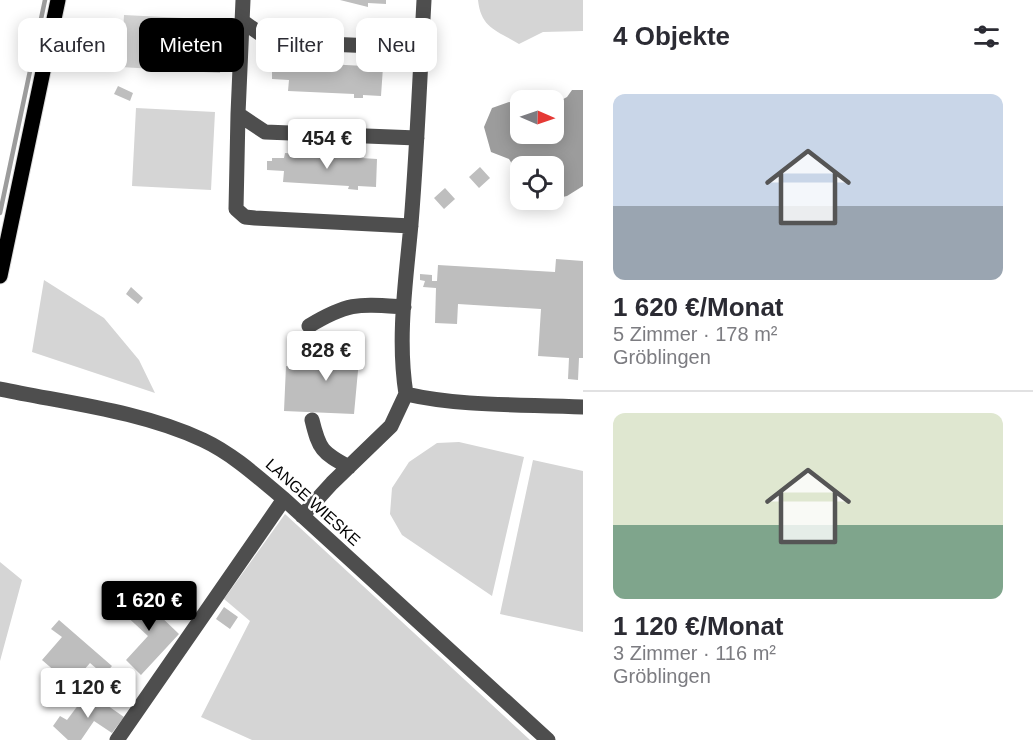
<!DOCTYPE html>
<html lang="de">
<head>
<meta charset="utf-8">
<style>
	:root { --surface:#fff; --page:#f2f2f3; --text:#2b2b33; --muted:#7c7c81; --line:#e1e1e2; --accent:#000 }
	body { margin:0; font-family:Arial,sans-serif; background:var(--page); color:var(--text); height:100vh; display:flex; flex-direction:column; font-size:22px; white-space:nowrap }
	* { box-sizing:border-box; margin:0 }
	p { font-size:20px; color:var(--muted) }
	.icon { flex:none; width:33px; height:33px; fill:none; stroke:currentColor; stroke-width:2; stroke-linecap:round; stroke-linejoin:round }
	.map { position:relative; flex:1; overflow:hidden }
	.side { display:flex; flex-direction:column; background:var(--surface); width:450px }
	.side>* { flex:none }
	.guide { position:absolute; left:18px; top:18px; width:474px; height:54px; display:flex; gap:12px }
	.needle { width:39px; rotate:92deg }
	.tools { position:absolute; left:510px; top:90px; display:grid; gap:12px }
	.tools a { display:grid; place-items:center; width:54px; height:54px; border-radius:12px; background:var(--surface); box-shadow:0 3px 15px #0003; font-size:30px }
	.price { position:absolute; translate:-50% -51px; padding:0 14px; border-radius:6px; background:#fff; color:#222; font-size:20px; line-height:39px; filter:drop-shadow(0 2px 3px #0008) }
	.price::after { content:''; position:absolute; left:50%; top:36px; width:18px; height:14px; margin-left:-9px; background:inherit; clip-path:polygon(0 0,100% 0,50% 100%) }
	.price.active { background:var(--accent); color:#fff }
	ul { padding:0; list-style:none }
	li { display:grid; align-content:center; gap:12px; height:318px; padding:0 30px }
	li+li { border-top:2px solid var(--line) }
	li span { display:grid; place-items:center; height:186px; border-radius:12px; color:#555 }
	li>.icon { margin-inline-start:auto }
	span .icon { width:108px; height:108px; fill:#fffc; stroke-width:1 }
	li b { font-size:26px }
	h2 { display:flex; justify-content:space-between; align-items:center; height:72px; padding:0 30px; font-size:26px }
	.chip { padding:0 21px; border-radius:12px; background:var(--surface); box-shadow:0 3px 15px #0003; font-size:21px; line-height:54px }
	.chip.active { background:var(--accent); color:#fff }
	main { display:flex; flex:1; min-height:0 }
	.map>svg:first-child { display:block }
</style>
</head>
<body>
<main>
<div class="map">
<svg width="583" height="740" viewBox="0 0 583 740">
	<rect width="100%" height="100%" fill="#fff"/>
	<!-- green -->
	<path fill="#d5d5d5" d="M478,0H583V31L543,32L519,44C496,30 481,28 478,0Z
		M124,15L223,20L220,73L121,67Z
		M136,108L215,112L211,190L132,186Z
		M44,280L104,318L139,360L155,393L32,352Z
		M459,442L524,457L492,596L402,535L390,514L392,488L409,462L437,443Z
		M533,460L583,471V632L500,614Z
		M285,514L530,740H252L201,717L250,621L224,599Z
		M0,562L22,580L0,661Z"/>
	<!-- water -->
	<path fill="#9c9c9c" d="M572,90H583V186L567,196L554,199V166H520V177L509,159L491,152L484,127L492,108L509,102L520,104V134H554V104L567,97Z"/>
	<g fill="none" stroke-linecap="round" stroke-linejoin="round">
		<!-- stream -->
		<path stroke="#9c9c9c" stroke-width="4.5" d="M0,213L45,0"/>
	</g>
	<!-- building -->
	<path fill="#bebebe" d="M340,0H386V4L368,3V7Z
		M290,62L383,67L381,96L363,95V98H354V94L288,91L289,80L272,79V70H277V66L290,67Z
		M118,86L133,93L130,101L114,94Z
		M285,153L377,159L376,187L358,186V190L348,189L349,186L283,182L284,171L267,170V161H272V158H284Z
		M480,167L490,178L479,188L469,177Z
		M445,188L455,199L444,209L434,198Z
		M556,259L583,261V358H579L578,380L568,379L569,358L538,356L541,309L458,304L457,324L435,323L436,288L423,287L425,281L420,280V274L432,275V281H437L438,265L555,272Z
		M131,287L143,298L138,304L126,294Z
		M288,334L305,335L304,354L287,353Z
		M334,337L361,338L354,414L284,411L286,366L332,368Z
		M143,590L160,606L155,611L179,634L141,675L126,660L148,636L122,612Z
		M224,607L238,617L230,629L216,619Z
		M59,620L112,666L104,675L90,663L71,685L42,660L62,637L51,629Z
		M88,692L124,717L112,733L94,721L81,740H68L53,726L60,716L67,720Z"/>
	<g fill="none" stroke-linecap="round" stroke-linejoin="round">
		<!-- major casing -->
		<g stroke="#dbdbdb" stroke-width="17">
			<path id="major" d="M0,276L58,0"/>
		</g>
		<!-- minor -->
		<path stroke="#4e4e4e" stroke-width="15" d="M243,0L238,114L236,209L245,217L255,218L411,226
			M424,0C420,75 417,150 411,224C406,280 397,338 406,394C462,407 526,404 583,407
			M242,21L262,35L279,42L422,48
			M238,114L265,132L417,138
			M309,326C349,302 358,304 404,307
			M0,389C67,403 141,411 203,440C233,454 259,478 284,499L548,740
			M312,420C319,449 322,453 349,467
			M302,516L332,483L391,426L406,394
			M117,740L284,499"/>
		<!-- major -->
		<use href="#major" stroke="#000" stroke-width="15"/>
	</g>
	<g text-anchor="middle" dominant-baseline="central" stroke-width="5" stroke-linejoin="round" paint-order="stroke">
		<!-- street labels -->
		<g font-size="16" fill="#000" stroke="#fff">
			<text transform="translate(313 502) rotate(42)">LANGE WIESKE</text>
		</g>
	</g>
</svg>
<div class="tools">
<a><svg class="needle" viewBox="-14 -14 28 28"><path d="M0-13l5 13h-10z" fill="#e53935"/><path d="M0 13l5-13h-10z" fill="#7c7c81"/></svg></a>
<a><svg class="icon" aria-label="locate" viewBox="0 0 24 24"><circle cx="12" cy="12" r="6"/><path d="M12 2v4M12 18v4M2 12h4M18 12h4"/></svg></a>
</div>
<b class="price" style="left:327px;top:170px">454 €</b>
<b class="price" style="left:326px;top:382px">828 €</b>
<b class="price active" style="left:149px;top:632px">1 620 €</b>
<b class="price" style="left:88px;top:719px">1 120 €</b>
<div class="guide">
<a class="chip">Kaufen</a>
<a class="chip active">Mieten</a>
<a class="chip">Filter</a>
<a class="chip">Neu</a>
</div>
</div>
<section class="side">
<h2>4 Objekte<svg class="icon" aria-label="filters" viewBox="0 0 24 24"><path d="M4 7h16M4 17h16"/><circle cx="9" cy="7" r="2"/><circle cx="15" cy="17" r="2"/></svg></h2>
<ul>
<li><span style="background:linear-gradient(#c9d6e8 60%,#9aa5b1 0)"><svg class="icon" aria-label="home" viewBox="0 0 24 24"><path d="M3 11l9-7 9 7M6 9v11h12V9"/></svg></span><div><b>1 620 €/Monat</b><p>5 Zimmer · 178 m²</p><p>Gröblingen</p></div></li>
<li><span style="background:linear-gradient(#dfe7d0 60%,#7fa58c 0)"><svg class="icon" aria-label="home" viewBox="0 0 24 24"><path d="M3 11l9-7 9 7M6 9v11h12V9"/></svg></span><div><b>1 120 €/Monat</b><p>3 Zimmer · 116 m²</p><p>Gröblingen</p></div></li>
</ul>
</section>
</main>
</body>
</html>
